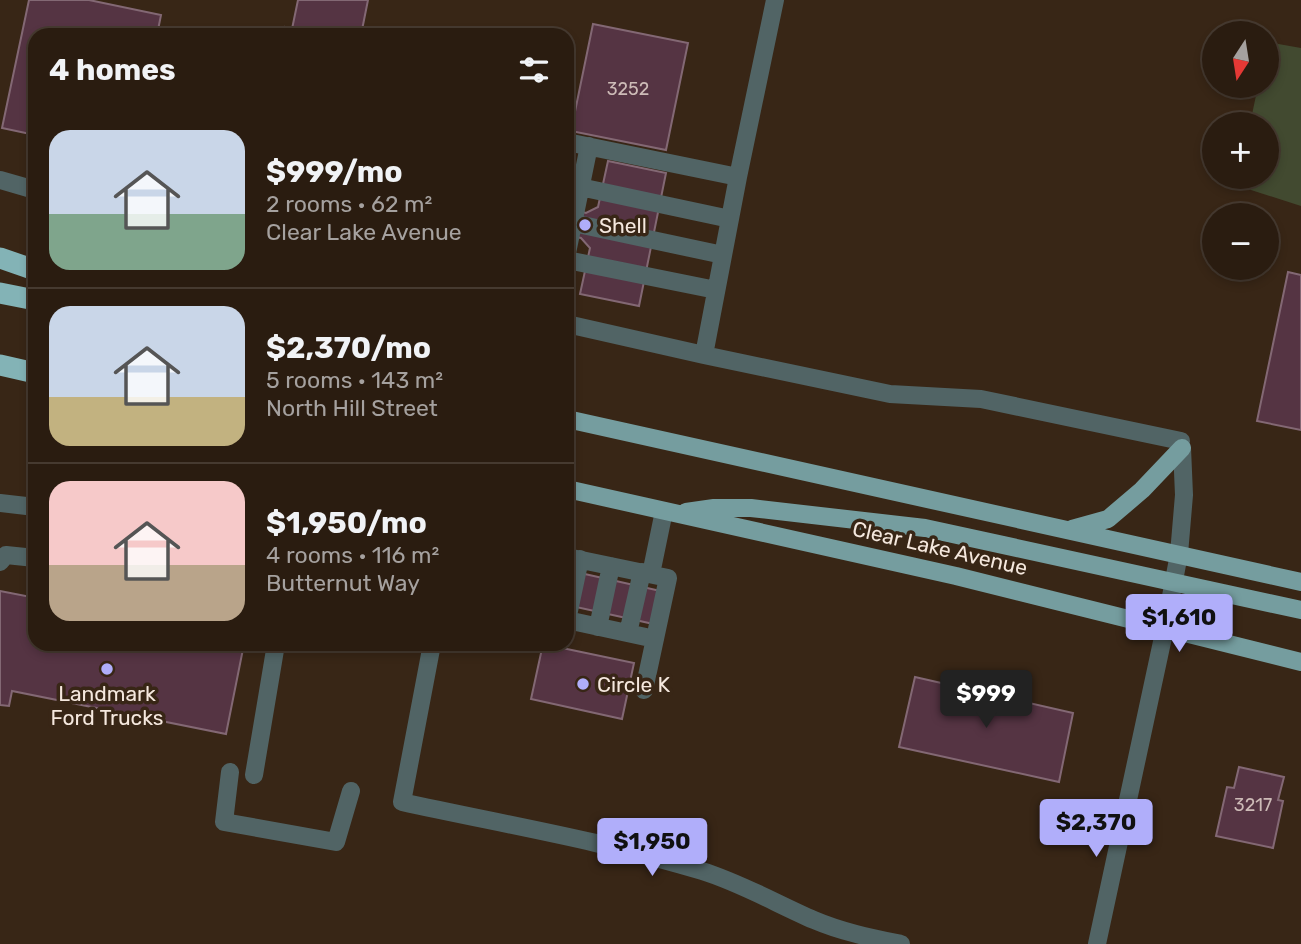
<!DOCTYPE html>
<html lang="en">
<head>
<meta charset="utf-8">
<style>
	:root { --surface:#2a1c10; --page:#322519; --text:#f1f3f6; --muted:#a5a19f; --line:#463a30; --accent:#b0aefa }
	body { margin:0; font-family:Rubik,sans-serif; background:var(--page); color:var(--text); height:100vh; display:flex; flex-direction:column; font-size:26px; white-space:nowrap }
	* { box-sizing:border-box; margin:0 }
	p { font-size:23px; color:var(--muted) }
	.icon { flex:none; width:38px; height:38px; fill:none; stroke:currentColor; stroke-width:2; stroke-linecap:round; stroke-linejoin:round }
	.map { position:relative; flex:1; overflow:hidden }
	.panel { position:absolute; left:28px; top:28px; width:546px; height:623px; display:flex; flex-direction:column; background:var(--surface); border-radius:21px; box-shadow:0 4px 10px #0003,0 0 0 2px var(--line) }
	.panel>* { flex:none }
	.needle { width:46px; rotate:192deg }
	.fabs { position:absolute; left:1202px; top:21px; display:grid; gap:14px }
	.fabs a { display:grid; place-items:center; width:77px; height:77px; border-radius:50%; background:var(--surface); box-shadow:0 4px 10px #0003,0 0 0 2px var(--line); font-size:35px }
	.price { position:absolute; translate:-50% -60px; padding:0 16px; border-radius:7px; background:var(--accent); color:#111; font-size:23px; line-height:46px; filter:drop-shadow(0 2px 4px #0008) }
	.price::after { content:''; position:absolute; left:50%; top:42px; width:21px; height:16px; margin-left:-10px; background:inherit; clip-path:polygon(0 0,100% 0,50% 100%) }
	.price.selected { background:#222; color:#fff }
	ul { padding:0; list-style:none }
	li { display:flex; align-items:center; gap:21px; height:175px; padding:0 21px }
	li+li { border-top:2px solid var(--line) }
	li span { display:grid; place-items:center; flex:none; width:196px; height:140px; border-radius:21px; color:#555 }
	li>.icon { margin-inline-start:auto }
	span .icon { width:84px; height:84px; fill:#fffc; stroke-width:1 }
	li b { font-size:30px }
	h2 { display:flex; justify-content:space-between; align-items:center; height:84px; padding:0 21px; font-size:30px }
	.map>svg:first-child { display:block }
</style>
</head>
<body>
<div class="map">
<svg width="1301" height="944" viewBox="0 0 1301 944">
	<rect width="100%" height="100%" fill="#382616"/>
	<!-- green -->
	<path fill="#424a30" d="M1267,42L1301,48V206L1251,190L1245,185L1243,177H1267V124H1250L1258,86H1267Z"/>
	<!-- building -->
	<path fill="#553443" stroke="#836874" stroke-width="2" d="M29,0H89L161,15L157,35H35V135L2,128Z
		M298,0H368L361,35H284L285,27L292,29Z
		M593,24L688,43L666,150L571,131Z
		M608,161L666,173L639,306L580,294L590,248L581,238L567,235V208L586,213L598,207Z
		M1288,272L1301,275V430L1257,421Z
		M567,570L665,592L658,625L567,605Z
		M0,591L31,597L28,614L35,616V644H244L226,734L12,691L9,706L0,705Z
		M543,644L634,663L622,719L531,699Z
		M915,677L1073,713L1059,782L899,747Z
		M1239,767L1284,777L1278,800L1283,801L1273,848L1216,836L1227,787L1234,788Z"/>
	<g fill="none" stroke-linecap="round" stroke-linejoin="round">
		<!-- minor -->
		<path stroke="#516465" stroke-width="18" d="M567,142L738,177
			M0,180L35,190
			M580,187L730,219
			M573,223L723,255
			M567,253L589,146
			M567,260L716,290
			M567,324L704,355L890,394L981,399L1181,441
			M704,355L738,177L775,0
			M0,503L35,507
			M567,557L668,578L644,690
			M0,562L6,555L35,558
			M651,574L664,511
			M567,620L655,639
			M567,620L580,559
			M598,627L611,566
			M628,633L642,572
			M432,644L402,802C502,824 604,841 702,871C741,883 777,904 814,920C842,932 872,938 901,944
			M230,772L224,822L336,842L351,791
			M254,775L276,644
			M1097,944L1165,628L1179,554L1184,495L1182,448"/>
		<!-- major -->
		<path stroke="#759d9f" stroke-width="18" d="M567,419L1301,582
			M567,489L956,576L1301,662
			M686,512L714,508H751L925,528L1301,610
			M1072,529L1108,519L1142,490L1182,448"/>
		<!-- highway -->
		<path stroke="#83b3b6" stroke-width="21" d="M0,258L35,270
			M0,293L35,300
			M0,365L35,373"/>
	</g>
	<!-- markers -->
	<g fill="#b0aefa" stroke="#382616" stroke-width="2.5">
		<circle cx="585" cy="225" r="7"/>
		<circle cx="107" cy="669" r="7"/>
		<circle cx="583" cy="684" r="7"/>
	</g>
	<g text-anchor="middle" dominant-baseline="central" stroke-width="7" stroke-linejoin="round" paint-order="stroke">
		<!-- number labels -->
		<g font-size="18" fill="#cdbbb7">
			<text x="628" y="89">3252</text>
			<text x="1253" y="805">3217</text>
		</g>
		<!-- poi labels -->
		<g font-size="21" fill="#f5e8de" stroke="#382616" text-anchor="start">
			<text x="599" y="225">Shell</text>
			<text x="597" y="684">Circle K</text>
			<text x="107" y="693" text-anchor="middle">Landmark<tspan x="107" dy="24">Ford Trucks</tspan></text>
		</g>
		<!-- street labels -->
		<g font-size="21" fill="#f5e8de" stroke="#382616">
			<text transform="translate(940 548) rotate(13)">Clear Lake Avenue</text>
		</g>
	</g>
</svg>
<div class="fabs">
<a><svg class="needle" viewBox="-14 -14 28 28"><path d="M0-13l5 13h-10z" fill="#e53935"/><path d="M0 13l5-13h-10z" fill="#a5a19f"/></svg></a>
<a>+</a>
<a>−</a>
</div>
<b class="price" style="left:1179px;top:654px">$1,610</b>
<b class="price selected" style="left:986px;top:730px">$999</b>
<b class="price" style="left:1096px;top:859px">$2,370</b>
<b class="price" style="left:652px;top:878px">$1,950</b>
<section class="panel">
<h2>4 homes<svg class="icon" aria-label="filters" viewBox="0 0 24 24"><path d="M4 7h16M4 17h16"/><circle cx="9" cy="7" r="2"/><circle cx="15" cy="17" r="2"/></svg></h2>
<ul>
<li><span style="background:linear-gradient(#c9d6e8 60%,#7fa58c 0)"><svg class="icon" aria-label="home" viewBox="0 0 24 24"><path d="M3 11l9-7 9 7M6 9v11h12V9"/></svg></span><div><b>$999/mo</b><p>2 rooms · 62 m²</p><p>Clear Lake Avenue</p></div></li>
<li><span style="background:linear-gradient(#c9d6e8 65%,#c2b280 0)"><svg class="icon" aria-label="home" viewBox="0 0 24 24"><path d="M3 11l9-7 9 7M6 9v11h12V9"/></svg></span><div><b>$2,370/mo</b><p>5 rooms · 143 m²</p><p>North Hill Street</p></div></li>
<li><span style="background:linear-gradient(#f6c9c9 60%,#b9a48a 0)"><svg class="icon" aria-label="home" viewBox="0 0 24 24"><path d="M3 11l9-7 9 7M6 9v11h12V9"/></svg></span><div><b>$1,950/mo</b><p>4 rooms · 116 m²</p><p>Butternut Way</p></div></li>
</ul>
</section>
</div>
</body>
</html>
